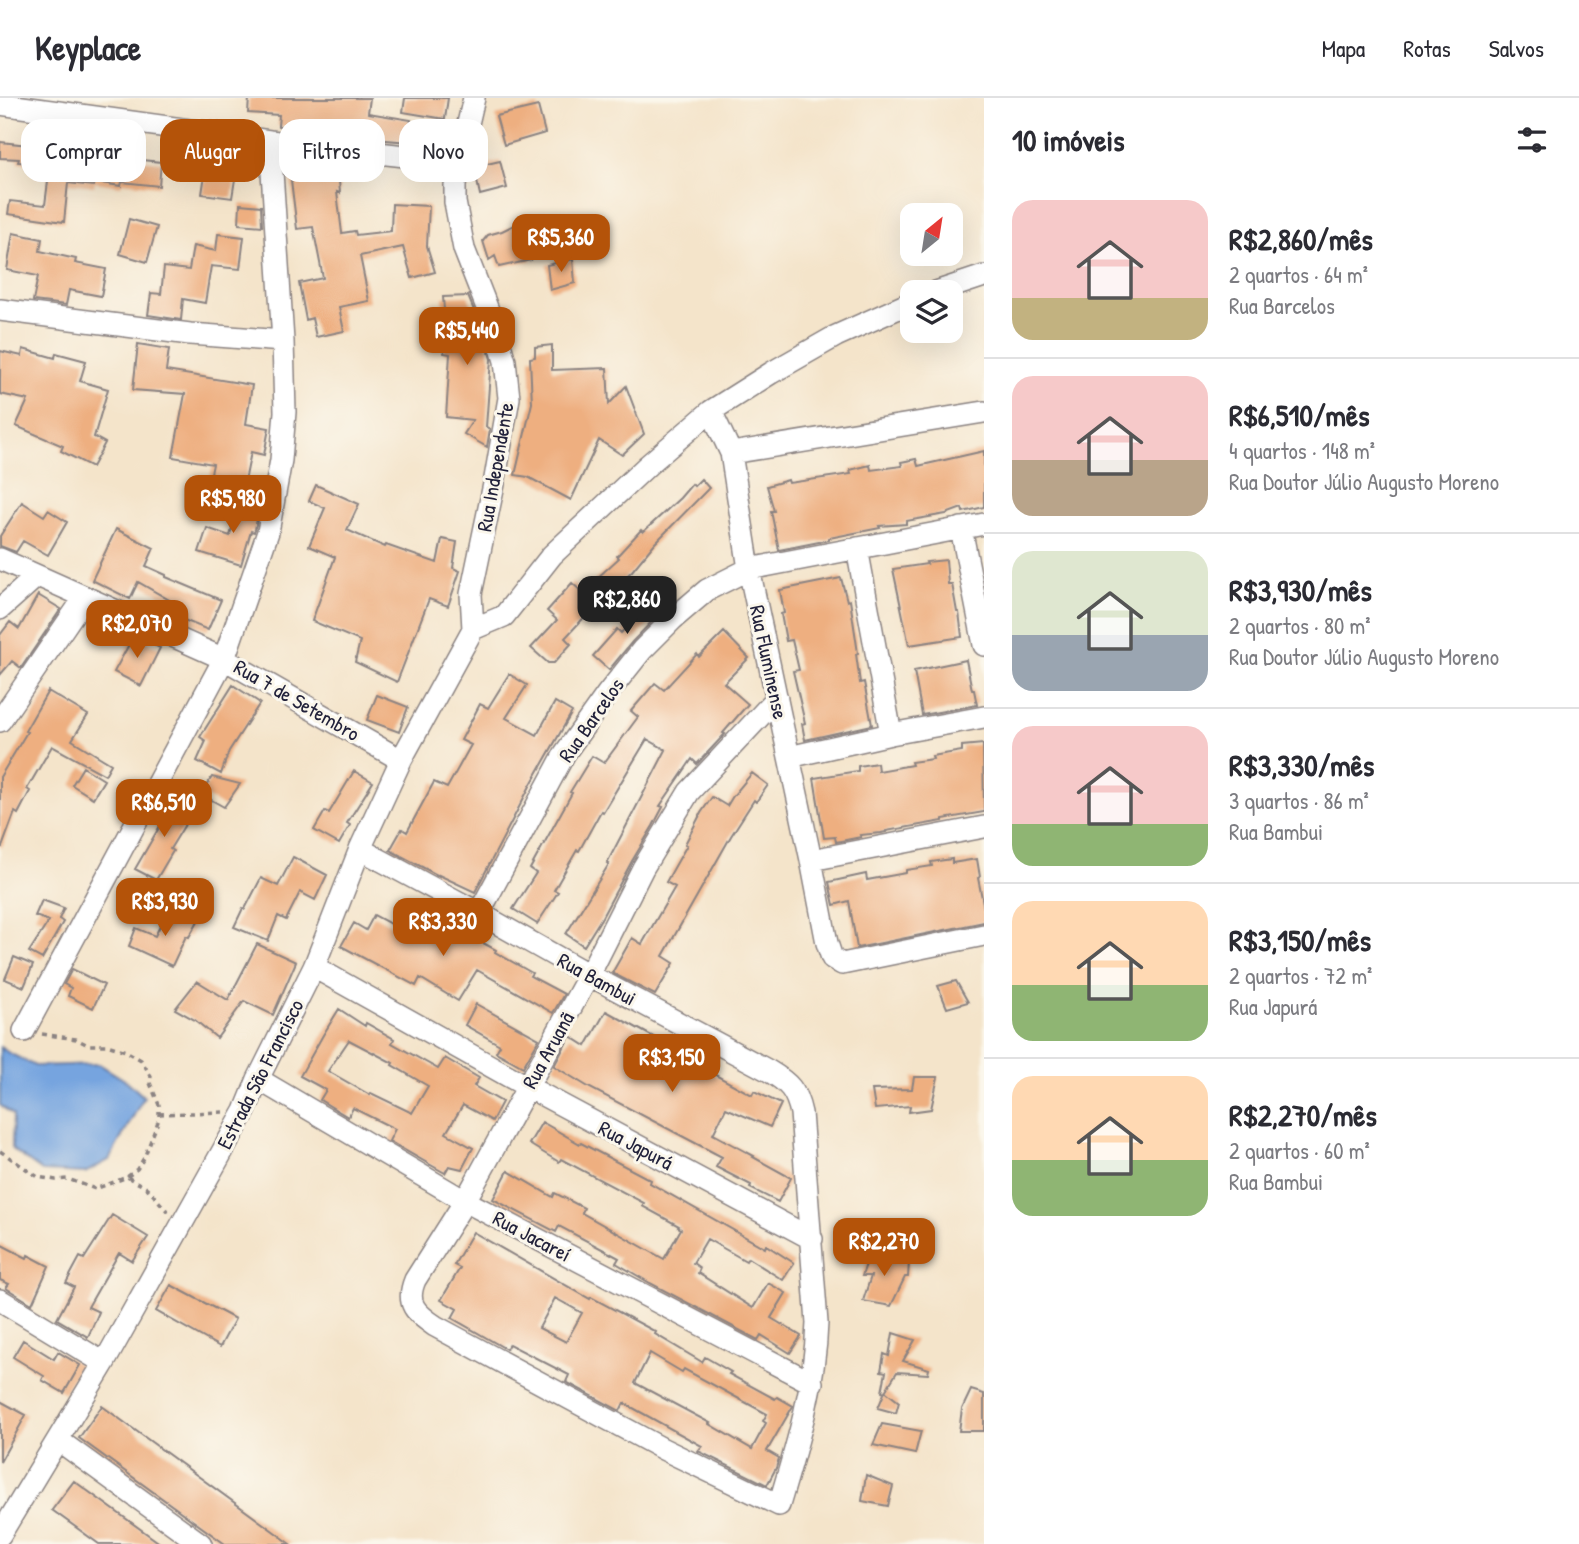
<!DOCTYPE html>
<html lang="pt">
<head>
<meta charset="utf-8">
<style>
	:root { --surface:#fff; --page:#f7f7f7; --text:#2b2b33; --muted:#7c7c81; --line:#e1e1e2; --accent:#b45309 }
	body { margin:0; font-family:"Patrick Hand",sans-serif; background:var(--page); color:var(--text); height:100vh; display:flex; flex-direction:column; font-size:26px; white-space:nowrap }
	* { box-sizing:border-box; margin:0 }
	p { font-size:23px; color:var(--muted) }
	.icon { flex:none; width:38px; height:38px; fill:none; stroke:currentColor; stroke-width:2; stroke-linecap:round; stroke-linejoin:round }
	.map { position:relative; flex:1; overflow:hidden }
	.sheet { display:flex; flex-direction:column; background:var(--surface); width:595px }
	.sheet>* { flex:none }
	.banner { position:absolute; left:21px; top:21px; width:665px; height:63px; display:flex; gap:14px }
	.needle { width:46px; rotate:30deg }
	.tools { position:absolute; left:900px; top:105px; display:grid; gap:14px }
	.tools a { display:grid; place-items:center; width:63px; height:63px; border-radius:14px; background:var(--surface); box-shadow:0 7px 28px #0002; font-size:35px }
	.price { position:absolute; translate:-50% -60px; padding:0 16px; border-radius:14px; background:var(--accent); color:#fff; font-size:23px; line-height:46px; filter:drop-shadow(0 2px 4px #0008) }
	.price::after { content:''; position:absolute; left:50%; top:42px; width:21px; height:16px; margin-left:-10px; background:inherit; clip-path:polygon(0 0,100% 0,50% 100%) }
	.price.on { background:#222; color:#fff }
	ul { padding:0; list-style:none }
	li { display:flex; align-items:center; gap:21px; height:175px; padding:0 28px }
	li+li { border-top:2px solid var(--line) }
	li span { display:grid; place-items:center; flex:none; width:196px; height:140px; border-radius:21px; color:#555 }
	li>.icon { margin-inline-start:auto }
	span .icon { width:84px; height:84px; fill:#fffc; stroke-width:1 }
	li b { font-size:30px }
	h2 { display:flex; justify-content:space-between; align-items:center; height:84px; padding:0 28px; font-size:30px }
	.chip { padding:0 24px; border-radius:21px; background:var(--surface); box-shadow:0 7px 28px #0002; font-size:24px; line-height:63px }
	.chip.on { background:var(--accent); color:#fff }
	header { display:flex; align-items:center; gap:42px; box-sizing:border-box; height:98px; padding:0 35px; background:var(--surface); border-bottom:2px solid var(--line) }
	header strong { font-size:33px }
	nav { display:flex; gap:38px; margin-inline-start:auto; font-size:24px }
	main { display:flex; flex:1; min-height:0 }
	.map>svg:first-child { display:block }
</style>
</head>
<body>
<header>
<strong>Keyplace</strong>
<nav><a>Mapa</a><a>Rotas</a><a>Salvos</a></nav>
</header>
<main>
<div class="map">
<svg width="984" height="1446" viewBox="0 0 984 1446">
	<rect width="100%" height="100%" fill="#fbf7ec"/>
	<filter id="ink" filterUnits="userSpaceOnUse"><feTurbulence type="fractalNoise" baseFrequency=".0143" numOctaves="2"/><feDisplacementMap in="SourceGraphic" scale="14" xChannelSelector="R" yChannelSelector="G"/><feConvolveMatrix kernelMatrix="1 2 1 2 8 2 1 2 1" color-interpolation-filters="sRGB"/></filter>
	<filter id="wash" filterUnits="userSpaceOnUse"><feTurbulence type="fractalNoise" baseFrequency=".00686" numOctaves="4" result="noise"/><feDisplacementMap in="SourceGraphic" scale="28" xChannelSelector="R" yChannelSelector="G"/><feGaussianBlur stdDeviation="1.57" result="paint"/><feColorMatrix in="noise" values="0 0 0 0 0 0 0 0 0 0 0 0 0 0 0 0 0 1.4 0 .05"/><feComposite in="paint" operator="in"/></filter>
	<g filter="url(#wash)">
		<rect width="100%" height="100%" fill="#f4e4ca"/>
		<!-- water -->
		<path fill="#76a4df" stroke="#4c638d" stroke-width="2" d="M0,949L9,955L35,968L99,966L128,984L144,999L109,1062L85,1075L42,1073L12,1051L13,1017L0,1007Z"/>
		<g id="blocks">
			<!-- building -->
			<path fill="#eeaf80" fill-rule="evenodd" d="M249,0H370L368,15L411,22L409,44L363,40L305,30V32L278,28L279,17L248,15Z
				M405,0H448L445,21L403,14Z
				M538,8L545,35L504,47L496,18Z
				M73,43L98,46L97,62L141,69L142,62L161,64L159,88L122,84L121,88L95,84L94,88L68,85L64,124L8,116L10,103L45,107L51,60L71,63Z
				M0,44L38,48L37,66L18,64L19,61L0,60Z
				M500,63L507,90L480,97L474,69Z
				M206,70L236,75L232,100L202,96Z
				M338,71L340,95L337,94L342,135L355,133L356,137L391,133L392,106L429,108L427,148L435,174L412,180L403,149L360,158L369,203L339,209L344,233L316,239L312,220L306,222L299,185L323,180L313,129L297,131L290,74Z
				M240,106L261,108L262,128L239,126Z
				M129,121L157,129L147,164L120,156Z
				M516,126L531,162L499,169L495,158L489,162L483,143L488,137L502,133Z
				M13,135L42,141L40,153L76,161L75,165L106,171L101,198L69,192L66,207L33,203L38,178L7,172Z
				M218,136L244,139L240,171L211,168L205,205L183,201L181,222L148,217L151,195L161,196L164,169L189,172L193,148L216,153Z
				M573,161L575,185L550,192L547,167Z
				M468,198L483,234L491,261L486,329L490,331L487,349L464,336L473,322L446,319L450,256L444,255L442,224H445L443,199Z
				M138,246L169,251L166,273L252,287L246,326L269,330L264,357L251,354L243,393L209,385L213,366L173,359L185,296L133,292Z
				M552,247V272L607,270L609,306L626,288L644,336L622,357L599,342L571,402L528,379L515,377L532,305L530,260L535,259V249Z
				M23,251L55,260L56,255L86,263L80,283L108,291L94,339L105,345L92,369L61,353L63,348L16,328L28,302L0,296V253L22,258Z
				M984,353V409L963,414L962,410L946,416L906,423V426L879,428L880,430L829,440V442L779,452L771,413H774L767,388L788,382L789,385L851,376L850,372L870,367L871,372L902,368L901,364L916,361L918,368Z
				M701,381L709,390L655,445L632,473L592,511L565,540L571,546L554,565H548L531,550L557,522L547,513L572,485L582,494L619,460L617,458L641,432L643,434L680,400L692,386L694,388Z
				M316,387L359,406L347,432L385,449L386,447L437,465L442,441L457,444L453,470L460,473L448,508L429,501L397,584L355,564L360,543L312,523L335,459L309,448L325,410L309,403Z
				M240,400L260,406L255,431L254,434L251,433L241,467L199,454L207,430L230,438Z
				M22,404L44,418L48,412L67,424L48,457L23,443L16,454L0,448V438Z
				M116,431L154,450L146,468L166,477V479L221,502L208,532L167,515L171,503L138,484L130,501L92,482Z
				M946,462L948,486H952L957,514H959L962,539L909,547L893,471L927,466L926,464Z
				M841,480L847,503L850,502L858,555L856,556L860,585L864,584L872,627L805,642L802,626L805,625L793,573L799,572L792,542L786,543L781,516L784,515L780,492Z
				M38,497L61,511L21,570L12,563L0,577V537L10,524L19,531Z
				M653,501L664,511L632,544L609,572L593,558L617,531L621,535Z
				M724,534L749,560L724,585L748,606L723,635L725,636L723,638L697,666L692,661L660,708L663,709L653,728L632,763L602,819L584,848L566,836L609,766L607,765L666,652L647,641L603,714L601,713L579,753L577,752L554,792L558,794L537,826L513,811L536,775L530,771L572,695L570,694L592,658L604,665L638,619L631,613L655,585L664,592L697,556L699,559Z
				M134,537L160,550L141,588L114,574Z
				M966,562L972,592H974L977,607L922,617L914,573Z
				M509,576L527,587L506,620L537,637L555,604L572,614L530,688L475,794L439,777V778L390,752L402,731L407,734L434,684L447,690L471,647L461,642L480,606L488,610Z
				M233,587L260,605L229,653L221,676L197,663L206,643L200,639Z
				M48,593L88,617L72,642L111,666L105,677L52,648L27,691L30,693L18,716L15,714L2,749L0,748V679L27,634L25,633Z
				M377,597L408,609L399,634L367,622Z
				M983,646L984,714L943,721V723L886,733V734L881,735L860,737L861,739L836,744L835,739L824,740L814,680L858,673V668L877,665L878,673L912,667L911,664L933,661L932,658L962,653V648Z
				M83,669L104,682L93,700L72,687Z
				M354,673L373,684L347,725L350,727L339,746L314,732L325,713L329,715Z
				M752,675L768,687L756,704L754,702L731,738L663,858L674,865L655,897L612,875L632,840L642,846L675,789L666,784L687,747L685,746L701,715L712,699L727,708L733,698Z
				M212,679L240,686L224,709L201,696Z
				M165,699L192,715L170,751L173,753L156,782L135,771L164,721L156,716Z
				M293,759L327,777L315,802L300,794L286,822L278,818L268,843L234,829L243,810L245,811L261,780L278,788Z
				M952,761V765L977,761L980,779L978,780L984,810V824L857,850L849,803L834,807L829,784L866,776L867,782L906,775V772L932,768L931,764Z
				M42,802L64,810L59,821L63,824L42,861L29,854L49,823L35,818Z
				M421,811L496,852L495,854L532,875L530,878L564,896L553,915L477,872L458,903L420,880L416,888L341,848L354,825L366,832L374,817L407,835Z
				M167,814L198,823L189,839L186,838L172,868L129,848L136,830L155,838Z
				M257,846L296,864L273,917L244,903L217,940L195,922L175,911L197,883L228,902Z
				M14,859L33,867L24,889L5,881Z
				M72,871L104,887L93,910L68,898L71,890L64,886Z
				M956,883L968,904L947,910L938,888Z
				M476,906L539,941L523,969L496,954L500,947L465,927Z
				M339,911L365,928L366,925L394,941L392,945L438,971L445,960L479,980L474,988L502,1004L492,1023L463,1007L446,1035L473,1050L462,1071L449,1068L445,1075L436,1070L389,1043L395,1031L353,1010L348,1019L320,1002L326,992L300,978L323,937ZM349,942L393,965L392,967L428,988L412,1015L371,995L370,997L328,973Z
				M606,913L679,953L680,951L708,966L706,972L752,997L754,993L781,1006L770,1029L726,1010L713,1036L754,1058L753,1059L791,1080L778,1104L750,1090L751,1087L716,1069L722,1059L590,990L554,968L570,938L586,948Z
				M914,979H938L931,1011L909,1014L910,1008L875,1011L872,992L912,991Z
				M542,1024L580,1046L581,1045L651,1082L650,1085L765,1150L766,1147L794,1165L783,1182L748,1160L746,1163L707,1141L693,1165L700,1170L698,1175L753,1210L768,1185L786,1195L771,1220L801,1238L790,1255L761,1237L758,1242L650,1185L616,1165L619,1160L559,1128L556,1134L493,1101L508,1073L553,1099L555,1095L584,1110L582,1115L664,1161L681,1131L678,1129L679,1128L642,1108L644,1105L561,1061L559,1064L529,1046Z
				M112,1117L148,1139L132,1163L119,1155L88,1209L99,1214L88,1239L57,1221L74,1189L66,1185L80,1159L84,1161Z
				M473,1134L590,1201L591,1199L656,1234L655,1236L702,1264L705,1259L731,1274L729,1276L775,1301L777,1299L793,1308L767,1353L779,1360L776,1370L767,1387L698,1353L702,1348L624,1305L620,1313L566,1284L569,1277L509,1246L506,1251L452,1220L457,1211L441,1202L460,1170L454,1167ZM555,1200L582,1215L566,1244L539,1230ZM650,1255L682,1274L684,1271L767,1316L763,1323L766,1325L752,1351L709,1326L710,1325L635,1285Z
				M0,1146L27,1160L28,1157L49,1168L32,1206L6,1190L9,1186L0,1182Z
				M870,1154L909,1164L908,1179H905L891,1208L863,1203L871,1178H862Z
				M171,1187L235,1221L220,1249L156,1213Z
				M893,1235L915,1242L903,1263L929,1271L928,1276L897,1274L884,1295L882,1294L886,1274L881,1273L884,1256L889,1258Z
				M23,1242L54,1261L58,1254L80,1267L64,1295L42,1282L44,1278L13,1259Z
				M971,1292L984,1296V1333H959L962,1311Z
				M885,1293L899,1304L896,1315L878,1310Z
				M0,1303L26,1317L0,1364Z
				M102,1308L291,1446H225L79,1340Z
				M882,1326L921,1333L915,1356L873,1347Z
				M866,1377L893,1388L888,1408L862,1403Z
				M74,1383L161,1446H99L52,1412Z"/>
		</g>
	</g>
	<g filter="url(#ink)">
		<use href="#blocks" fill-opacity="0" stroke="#8b8382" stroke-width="2"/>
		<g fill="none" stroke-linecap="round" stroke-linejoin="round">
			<!-- minor casing -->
			<g stroke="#8b8382" stroke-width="24">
				<path id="minor" d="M0,6L270,43L459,64
					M936,194L984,178
					M0,212L190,236L283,243
					M711,313L731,355L749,471L811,762L827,845L832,860L842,866L984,837
					M731,355L984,314
					M961,430L984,547
					M857,450L891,636
					M0,461L224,561L401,662
					M0,511L37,478
					M473,531L504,518L552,457L648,367L711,313L771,275L836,238L912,204
					M0,623L85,499
					M789,659L891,636L984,619
					M360,751L479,815L589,877L769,973C789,985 796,992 801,1015L817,1225C815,1288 797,1347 779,1407L663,1351L435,1228C416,1215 405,1206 415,1182L465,1103L589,877L643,770L689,694L777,600
					M811,762L984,729
					M479,815L565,655L607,596L642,552L673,521L707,492L749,471L984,426
					M314,869L528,989L812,1141
					M24,933L224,561L268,434L281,362L285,314L283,243L270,43
					M258,981L465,1103L812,1285
					M0,1202L104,1265
					M58,1342L201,1446
					M0,1437L104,1265L245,1013L258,981L314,869L360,751L401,662L473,531L471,496L494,386L509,300L505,263L495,230L464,151L455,104V88L459,64L474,0"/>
			</g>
			<!-- path -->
			<path stroke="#8b8382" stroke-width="3.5" stroke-dasharray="5 5" stroke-linecap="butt" d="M42,936L76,941L88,947H107L126,953L141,962L151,978L150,985L159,1007V1021L144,1060L137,1071L127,1079
				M159,1016L223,1014
				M0,1053L38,1079L56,1082L68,1081L95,1091L127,1079L147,1090L168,1114"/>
			<!-- minor -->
			<use href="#minor" stroke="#fff" stroke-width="21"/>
		</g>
	</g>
	<g text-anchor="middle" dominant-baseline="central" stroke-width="6" stroke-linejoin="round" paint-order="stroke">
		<!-- street labels -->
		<g font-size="21" fill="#22223b" stroke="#fbf7ec">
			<text transform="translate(495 369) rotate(-80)">Rua Independente</text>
			<text transform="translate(769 564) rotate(78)">Rua Fluminense</text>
			<text transform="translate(297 602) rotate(30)">Rua 7 de Setembro</text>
			<text transform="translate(591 622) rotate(-55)">Rua Barcelos</text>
			<text transform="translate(597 881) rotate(29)">Rua Bambui</text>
			<text transform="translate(548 952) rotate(-61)">Rua Aruanã</text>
			<text transform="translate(260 976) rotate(-63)">Estrada São Francisco</text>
			<text transform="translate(636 1047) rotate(28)">Rua Japurá</text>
			<text transform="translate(532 1138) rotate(28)">Rua Jacareí</text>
		</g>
	</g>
</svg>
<div class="tools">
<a><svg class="needle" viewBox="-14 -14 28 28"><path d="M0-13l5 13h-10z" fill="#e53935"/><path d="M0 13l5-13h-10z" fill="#7c7c81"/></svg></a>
<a><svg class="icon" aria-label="layers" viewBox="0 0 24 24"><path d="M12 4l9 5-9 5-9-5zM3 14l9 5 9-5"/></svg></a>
</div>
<b class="price" style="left:561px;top:176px">R$5,360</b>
<b class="price" style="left:467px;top:269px">R$5,440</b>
<b class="price" style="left:233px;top:437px">R$5,980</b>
<b class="price on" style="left:627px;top:538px">R$2,860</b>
<b class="price" style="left:137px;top:562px">R$2,070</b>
<b class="price" style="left:164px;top:741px">R$6,510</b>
<b class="price" style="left:165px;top:840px">R$3,930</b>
<b class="price" style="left:443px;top:860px">R$3,330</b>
<b class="price" style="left:672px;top:996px">R$3,150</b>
<b class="price" style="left:884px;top:1180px">R$2,270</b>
<div class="banner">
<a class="chip">Comprar</a>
<a class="chip on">Alugar</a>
<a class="chip">Filtros</a>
<a class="chip">Novo</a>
</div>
</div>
<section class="sheet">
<h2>10 imóveis<svg class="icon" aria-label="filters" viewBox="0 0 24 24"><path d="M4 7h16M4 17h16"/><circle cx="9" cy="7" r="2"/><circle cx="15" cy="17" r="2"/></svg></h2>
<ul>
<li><span style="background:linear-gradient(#f6c9c9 70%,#c2b280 0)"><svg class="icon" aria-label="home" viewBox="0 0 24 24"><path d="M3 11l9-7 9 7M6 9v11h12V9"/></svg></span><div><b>R$2,860/mês</b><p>2 quartos · 64 m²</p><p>Rua Barcelos</p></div></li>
<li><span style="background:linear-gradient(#f6c9c9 60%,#b9a48a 0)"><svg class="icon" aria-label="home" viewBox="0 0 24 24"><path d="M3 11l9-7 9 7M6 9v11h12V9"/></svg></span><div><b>R$6,510/mês</b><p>4 quartos · 148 m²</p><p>Rua Doutor Júlio Augusto Moreno</p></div></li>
<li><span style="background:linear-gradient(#dfe7d0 60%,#9aa5b1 0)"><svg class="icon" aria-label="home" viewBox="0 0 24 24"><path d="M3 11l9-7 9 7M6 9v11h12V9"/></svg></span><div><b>R$3,930/mês</b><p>2 quartos · 80 m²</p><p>Rua Doutor Júlio Augusto Moreno</p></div></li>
<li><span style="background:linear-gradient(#f6c9c9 70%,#8fb573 0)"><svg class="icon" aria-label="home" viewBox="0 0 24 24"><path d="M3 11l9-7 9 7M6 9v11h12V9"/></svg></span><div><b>R$3,330/mês</b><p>3 quartos · 86 m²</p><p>Rua Bambui</p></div></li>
<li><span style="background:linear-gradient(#ffd9b3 60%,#8fb573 0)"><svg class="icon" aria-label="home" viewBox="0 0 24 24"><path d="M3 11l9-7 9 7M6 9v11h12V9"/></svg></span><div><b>R$3,150/mês</b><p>2 quartos · 72 m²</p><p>Rua Japurá</p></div></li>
<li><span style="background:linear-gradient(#ffd9b3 60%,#8fb573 0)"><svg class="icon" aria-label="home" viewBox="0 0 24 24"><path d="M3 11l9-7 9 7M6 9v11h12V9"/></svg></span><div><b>R$2,270/mês</b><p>2 quartos · 60 m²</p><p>Rua Bambui</p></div></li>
</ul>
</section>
</main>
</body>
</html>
